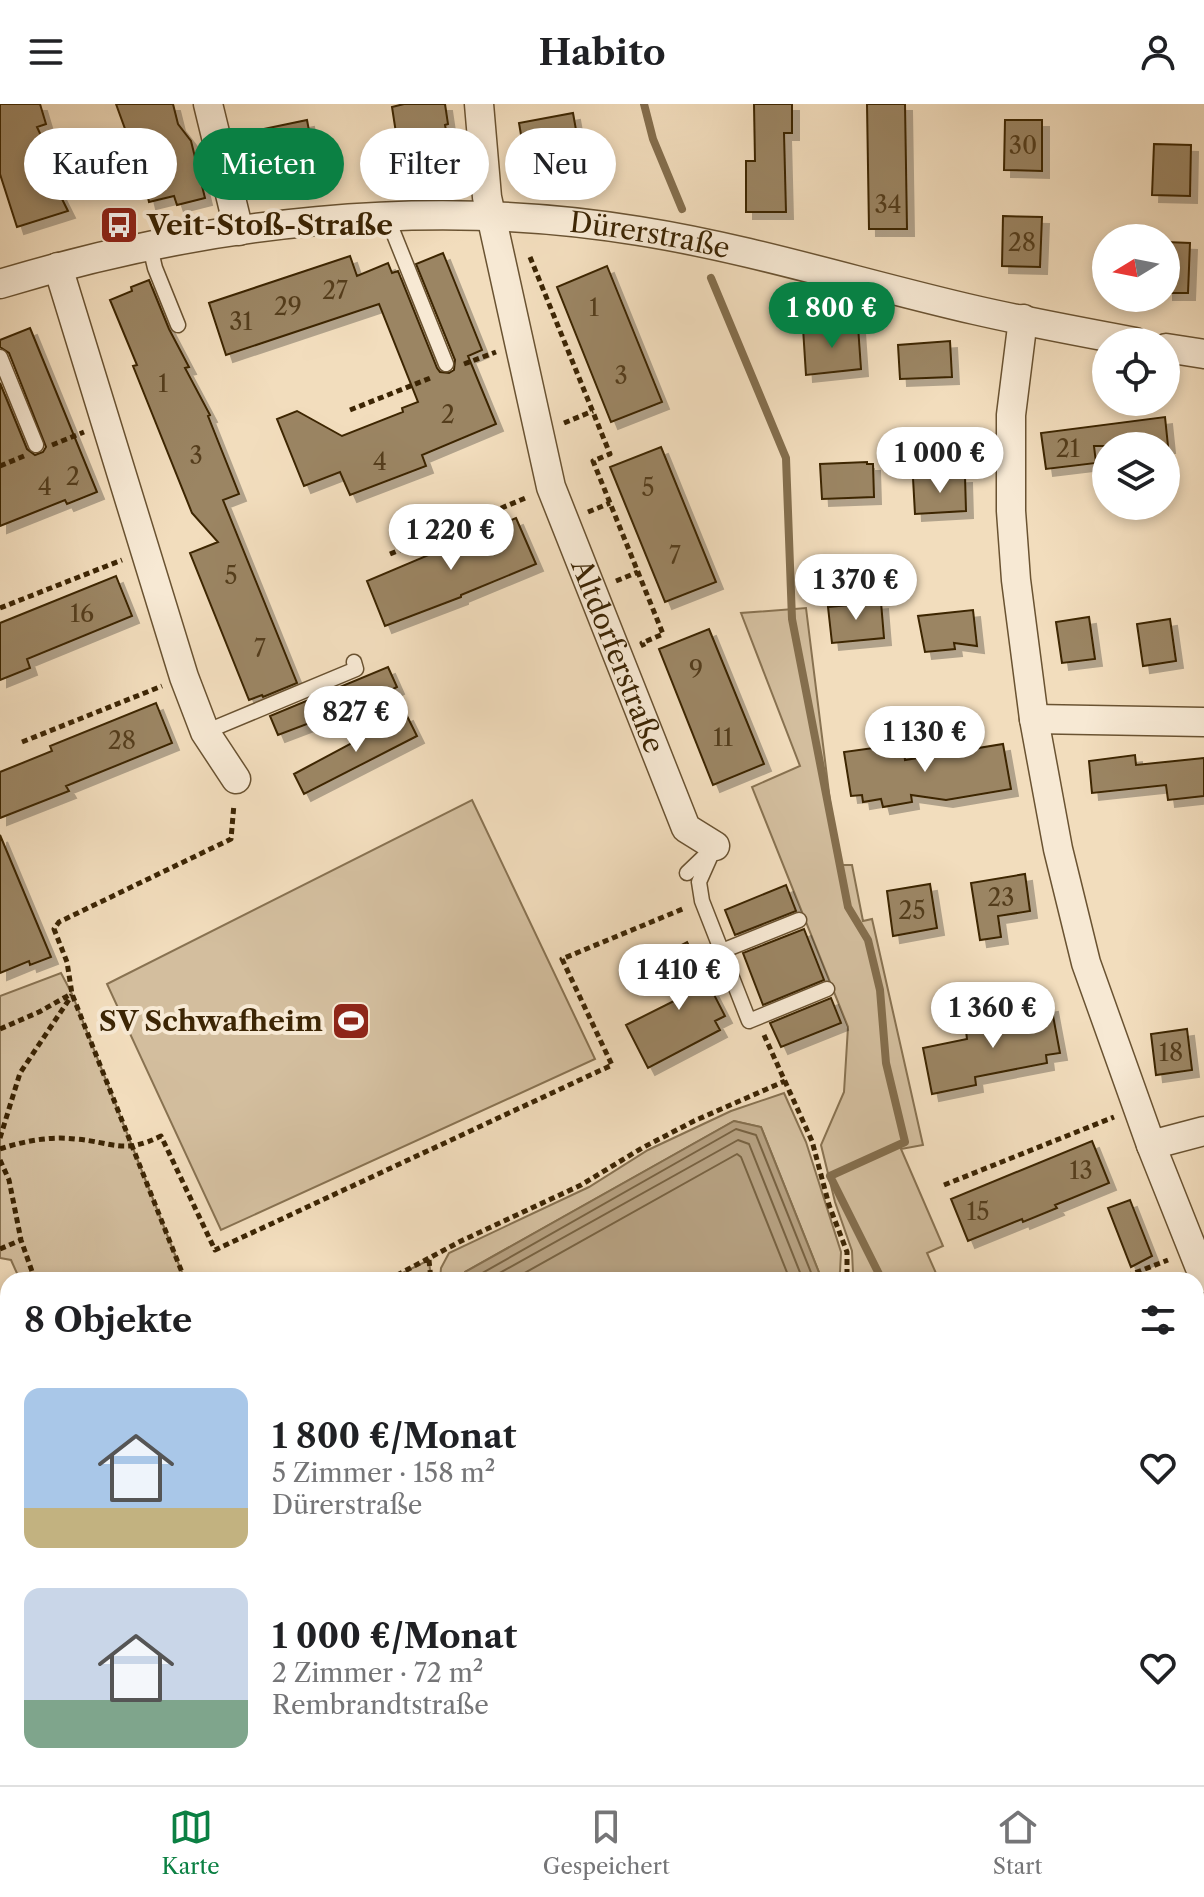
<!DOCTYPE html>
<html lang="de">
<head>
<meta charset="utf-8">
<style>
	:root { --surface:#fff; --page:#f6f6f6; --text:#202124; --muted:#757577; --line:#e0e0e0; --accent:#0b8043 }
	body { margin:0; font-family:"Libre Caslon Text",serif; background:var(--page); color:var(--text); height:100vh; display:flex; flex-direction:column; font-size:30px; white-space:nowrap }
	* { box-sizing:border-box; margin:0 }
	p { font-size:26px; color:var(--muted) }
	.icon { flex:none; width:44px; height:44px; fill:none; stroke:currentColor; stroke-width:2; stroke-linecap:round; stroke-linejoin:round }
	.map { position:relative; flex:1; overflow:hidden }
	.drawer { position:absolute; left:0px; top:1168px; width:1204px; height:514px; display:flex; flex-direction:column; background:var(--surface); border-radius:24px 24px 0 0; box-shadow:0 4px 12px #0003 }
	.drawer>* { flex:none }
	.guide { position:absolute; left:24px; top:24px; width:800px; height:72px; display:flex; gap:16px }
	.needle { width:52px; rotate:260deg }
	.fabs { position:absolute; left:1092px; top:120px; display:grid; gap:16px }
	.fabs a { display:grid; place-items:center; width:88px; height:88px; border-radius:50%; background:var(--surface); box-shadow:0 4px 12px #0003; font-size:40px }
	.price { position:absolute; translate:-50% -68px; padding:0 18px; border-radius:28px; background:#fff; color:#222; font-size:26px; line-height:52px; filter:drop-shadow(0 2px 4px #0008) }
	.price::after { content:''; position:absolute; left:50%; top:48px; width:24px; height:18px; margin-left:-12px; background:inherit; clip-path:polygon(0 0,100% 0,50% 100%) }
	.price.selected { background:var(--accent); color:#fff }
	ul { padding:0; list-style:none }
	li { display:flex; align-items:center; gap:24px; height:200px; padding:0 24px }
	li span { display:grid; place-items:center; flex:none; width:224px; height:160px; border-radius:16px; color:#555 }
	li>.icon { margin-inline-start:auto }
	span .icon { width:96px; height:96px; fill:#fffc; stroke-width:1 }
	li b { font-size:34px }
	h2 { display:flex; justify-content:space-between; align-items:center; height:96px; padding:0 24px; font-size:34px }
	.pill { padding:0 28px; border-radius:36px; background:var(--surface); box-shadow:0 4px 12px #0003; font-size:28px; line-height:72px }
	.pill.selected { background:var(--accent); color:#fff }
	header { display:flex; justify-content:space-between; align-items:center; height:104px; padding:0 24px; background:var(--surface); font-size:36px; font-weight:800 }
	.tabs { display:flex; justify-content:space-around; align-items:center; height:112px; border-top:2px solid var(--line); background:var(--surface); font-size:22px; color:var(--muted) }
	.tabs a { display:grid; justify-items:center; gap:4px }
	.tabs .selected { color:var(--accent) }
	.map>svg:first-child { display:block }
</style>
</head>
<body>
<header><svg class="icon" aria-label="menu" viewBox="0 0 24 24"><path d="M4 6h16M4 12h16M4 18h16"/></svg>Habito<svg class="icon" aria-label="person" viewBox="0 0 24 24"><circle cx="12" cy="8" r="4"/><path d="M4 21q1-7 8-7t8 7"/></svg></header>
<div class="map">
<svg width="1204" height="1681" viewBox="0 0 1204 1681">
	<defs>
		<filter id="shadow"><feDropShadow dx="7" dy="7" stdDeviation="0" flood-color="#0004"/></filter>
	</defs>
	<rect width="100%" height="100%" fill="#f2ddbd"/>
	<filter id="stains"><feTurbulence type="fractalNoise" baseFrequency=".0025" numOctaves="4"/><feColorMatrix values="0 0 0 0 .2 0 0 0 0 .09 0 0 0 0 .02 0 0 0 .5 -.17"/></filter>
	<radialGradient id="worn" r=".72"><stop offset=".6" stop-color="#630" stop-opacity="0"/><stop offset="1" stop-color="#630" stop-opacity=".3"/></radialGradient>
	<!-- green -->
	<path fill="#d3be9e" stroke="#887251" stroke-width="2" d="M806,504L838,761H852L863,817L872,815L923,1041L901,1045L943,1142L927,1149L939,1176H850L853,1169L852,1147L835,1098L821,1041L844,988L848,923L752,683L800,662L741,509Z
		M472,696L595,955L221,1126L107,880Z
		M61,869L72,890L185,1176H20L11,1156L0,1154V892Z
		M784,989L806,1038L841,1148L840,1168L834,1174L822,1176L761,1023L734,1017L465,1168L461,1176H440L441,1164L449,1149L589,1083L648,1046L731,1007Z
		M429,1156L431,1176H388Z
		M8,1383V1627L0,1629V1386Z
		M166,1674H313L317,1681H167Z
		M574,1674H634L638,1681H576Z"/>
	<!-- water -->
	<path fill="#b49e7e" stroke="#846e4d" stroke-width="2" d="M734,1017L761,1023L822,1176H461L465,1168Z"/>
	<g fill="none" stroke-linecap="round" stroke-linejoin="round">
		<!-- shore -->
		<path stroke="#786241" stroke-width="2" d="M470,1176L736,1025L756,1031L814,1176
			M487,1176L738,1036L749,1040L803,1176
			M512,1176L737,1050L741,1053L790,1176"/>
		<!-- stream -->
		<path stroke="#846e4d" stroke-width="8" d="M644,0L653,35L682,105
			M711,174L786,354L792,515L848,803L868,836L880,886L886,959L905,1038L830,1072L882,1176
			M1196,1639L1204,1648"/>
	</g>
	<!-- building -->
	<path fill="#9b8564" stroke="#3c2504" stroke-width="2" filter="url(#shadow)" d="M0,0H40L46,20L37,23L58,68L60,82L56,83L68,107L17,123L0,70Z
		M116,0H173L178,20L191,37L205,94L177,101L174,92L149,98L133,32L128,33Z
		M404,0H445L448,20L445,21L455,73L408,81L399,29H396L392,3Z
		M754,0H792V29H784L786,108H746V57H755Z
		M867,0H905L907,125H869Z
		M573,9L578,37L564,39L583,69L529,78L519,19Z
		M307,16L317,69L265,80L254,27Z
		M1005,16H1042V67L1004,66Z
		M1154,40L1191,41L1190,92L1152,91Z
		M1003,112L1042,113L1040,163L1002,162Z
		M1166,138L1190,139L1188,189H1166Z
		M443,149L482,246L468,252L496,320L422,351L426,362L350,391L340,368L304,382L277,315L297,307L342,332L403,308L402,304L418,298L379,200L226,251L209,199L350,152L357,172L388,159L392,169L398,167L437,264L440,268L449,269L454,266L455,256L416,160Z
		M607,162L662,298L611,318L557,183Z
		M149,176L169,225L189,263L185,264L210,311L208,312L239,390L223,396L297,579L263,593L262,591L249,596L190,449L218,438L192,409L133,262L137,261L110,196L132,187L131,183Z
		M858,222L861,265L806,271L803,224Z
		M30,224L97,388L67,400L65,396L0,422V279L27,345L35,351L43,348L46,343L9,249L0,243V236Z
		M950,237L952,273L900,275L898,241Z
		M1165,313L1168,342H1094L1096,359L1046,365L1041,329Z
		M661,343L716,478L665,498L610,363Z
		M867,358V360H873L874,393L822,395L820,360Z
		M965,372L966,407L915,410L913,374Z
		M516,414L536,460L461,491V493L385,522L367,477Z
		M116,472L132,512L27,555L30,564L0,576V519Z
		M881,498L884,534L832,539L828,503Z
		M973,506L977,542L954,539L955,545L925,548L918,512Z
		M1089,513L1095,555L1062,559L1056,518Z
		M1170,515L1176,557L1143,562L1137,520Z
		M709,525L764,660L713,681L659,545Z
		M388,563L397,583L393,585L394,587L278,631L270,612Z
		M156,599L172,639L66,682L69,687L0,714V668L52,647L50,642Z
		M406,610L417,632L304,690L294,670Z
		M903,640L905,656L1003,640L1011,685L946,696L911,691L912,698L883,703L881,695L863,698L862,691L851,692L844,648Z
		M1135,651L1136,661L1204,654V692L1168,696L1166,681L1092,689L1089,657Z
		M0,731L51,853L30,861L29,857L0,869Z
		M1025,770L1030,807L998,812L1001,833L980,836L971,779Z
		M930,780L937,824L893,832L887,787Z
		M786,781L796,807L735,831L725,806Z
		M804,825L824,876L763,901L743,849Z
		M687,838L725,912L715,917L720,926L648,964L626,921L682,893L661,852Z
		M831,894L841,919L781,943L770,919Z
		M1051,901L1060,949L1046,951L1047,959L975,973L976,981L932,990L923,944L967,935L966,927L1010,919L1008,909Z
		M1187,925L1192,966L1156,971L1151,930Z
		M1092,1037L1109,1079L1055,1101L1057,1104L1023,1118L1022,1115L968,1137L951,1095Z
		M1130,1096L1152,1152L1131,1163L1108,1104Z"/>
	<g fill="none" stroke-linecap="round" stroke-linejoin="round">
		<!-- service casing -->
		<g stroke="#6a5332" stroke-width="17">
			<path id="service" d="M387,113L446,260
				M150,143L155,164L178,221
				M0,253L36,341
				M205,628L356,565L354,558
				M715,742L699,778L702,797L749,917L827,885
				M687,769L710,747
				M722,847L799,816
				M0,1647H3L8,1653
				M676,1674L680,1681
				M360,1680L381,1674"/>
		</g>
		<!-- minor casing -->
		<g stroke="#6a5332" stroke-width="31">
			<g id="minor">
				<path d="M208,0L239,127"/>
				<path id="s1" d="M479,0L487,93L551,383L686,724L715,742"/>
				<path d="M58,163L184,573L205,628L236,675"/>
				<path id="s2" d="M0,180C204,118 428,92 639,127C753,145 862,180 975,206C1027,218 1081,228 1135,238"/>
				<path d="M1023,215L1011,311V407L1016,476L1034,615L1058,745L1086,859L1151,1041L1204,1174"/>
				<path d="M1166,244L1204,250"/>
				<path d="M1034,615L1204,618"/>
				<path d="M1151,1041L1204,1027"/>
				<path d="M360,1680V1681"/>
				<path d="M23,1681L25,1674"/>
				<path d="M876,1681L890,1674"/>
			</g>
		</g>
		<!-- path -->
		<path stroke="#3c2504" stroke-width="5" stroke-dasharray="6 4" stroke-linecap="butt" d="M530,153L610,350L593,357L663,530L642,539L644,543
			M464,260L496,248
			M350,306L433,273
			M564,319L593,307
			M52,341L84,328
			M0,362L24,352
			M588,408L610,399
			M390,450L528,393
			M616,477L638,468
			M0,504L122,456
			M22,638L162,582
			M0,925L39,908L71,890
			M764,931L812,1037L829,1101L847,1148V1169L839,1176
			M0,1034L20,969L72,891
			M0,1045C24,1037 50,1032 75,1035C113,1038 123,1051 161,1032L215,1146L612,961L562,855L685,804
			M0,1056L9,1076L21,1136L35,1176
			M944,1081L1114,1013
			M0,1145L21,1136
			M429,1156L431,1176
			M185,1176L72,890L67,858L54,825L59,818L231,735L234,700
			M388,1176L461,1137L581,1081L642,1044L694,1017L785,977
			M1117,1176L1168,1156
			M0,1225L8,1246
			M1196,1303L1204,1300
			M0,1370L8,1367
			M1196,1459L1204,1456
			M0,1610L8,1608
			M566,1674L569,1681"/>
		<!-- service -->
		<use href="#service" stroke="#f7e9d4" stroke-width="14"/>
		<!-- minor -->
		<use href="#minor" stroke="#f7e9d4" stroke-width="28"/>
	</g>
	<!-- icons -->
	<defs>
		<g id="bus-square" transform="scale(2)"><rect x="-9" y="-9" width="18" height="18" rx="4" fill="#8f2418" stroke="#f7e9d4"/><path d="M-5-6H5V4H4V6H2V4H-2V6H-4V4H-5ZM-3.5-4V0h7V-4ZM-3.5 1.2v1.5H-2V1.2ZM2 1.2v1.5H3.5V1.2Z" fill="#fff"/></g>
		<g id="stadium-square" transform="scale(2)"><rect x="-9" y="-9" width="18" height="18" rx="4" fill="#8f2418" stroke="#f7e9d4"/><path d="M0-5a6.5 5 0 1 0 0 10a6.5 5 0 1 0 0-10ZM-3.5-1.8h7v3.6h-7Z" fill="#fff"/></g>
	</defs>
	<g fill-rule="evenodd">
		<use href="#bus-square" x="119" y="121"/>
		<use href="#stadium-square" x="351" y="917"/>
	</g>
	<g text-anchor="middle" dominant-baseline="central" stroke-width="8" stroke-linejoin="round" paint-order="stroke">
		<!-- number labels -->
		<g font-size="24" fill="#543d1c">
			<text x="1023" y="41">30</text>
			<text x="888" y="100">34</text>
			<text x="1022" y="138">28</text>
			<text x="335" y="186">27</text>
			<text x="288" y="202">29</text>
			<text x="594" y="203">1</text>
			<text x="241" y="217">31</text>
			<text x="621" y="271">3</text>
			<text x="163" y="279">1</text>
			<text x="448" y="310">2</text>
			<text x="1068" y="344">21</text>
			<text x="196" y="351">3</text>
			<text x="380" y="357">4</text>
			<text x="73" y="372">2</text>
			<text x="45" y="382">4</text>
			<text x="648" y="383">5</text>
			<text x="675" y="451">7</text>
			<text x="231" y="471">5</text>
			<text x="82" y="509">16</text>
			<text x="260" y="544">7</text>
			<text x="696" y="565">9</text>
			<text x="723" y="633">11</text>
			<text x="122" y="636">28</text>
			<text x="1001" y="793">23</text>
			<text x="912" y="806">25</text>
			<text x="1171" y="948">18</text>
			<text x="1081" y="1066">13</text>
			<text x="978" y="1107">15</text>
		</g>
		<!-- poi labels -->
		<g font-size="28" font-weight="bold" fill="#3c2504" stroke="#f7e9d4" text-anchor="start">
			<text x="147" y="121">Veit-Stoß-Straße</text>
			<text x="323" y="917" text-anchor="end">SV Schwafheim</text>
		</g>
		<!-- street labels -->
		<g font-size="28" fill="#3c2504" stroke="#f7e9d4">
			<text stroke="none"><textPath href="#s2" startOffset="658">Dürerstraße</textPath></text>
			<text stroke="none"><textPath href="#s1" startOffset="572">Altdorferstraße</textPath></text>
		</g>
	</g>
	<rect width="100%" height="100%" filter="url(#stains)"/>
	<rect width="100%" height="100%" fill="url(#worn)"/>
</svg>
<div class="fabs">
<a><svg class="needle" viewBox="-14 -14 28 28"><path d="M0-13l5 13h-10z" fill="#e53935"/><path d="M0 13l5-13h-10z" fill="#757577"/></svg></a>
<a><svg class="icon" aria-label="locate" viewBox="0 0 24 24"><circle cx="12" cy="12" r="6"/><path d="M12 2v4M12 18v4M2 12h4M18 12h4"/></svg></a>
<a><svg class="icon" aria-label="layers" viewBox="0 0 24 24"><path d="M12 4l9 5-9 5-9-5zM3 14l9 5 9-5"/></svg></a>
</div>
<b class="price selected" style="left:832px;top:246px">1 800 €</b>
<b class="price" style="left:940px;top:391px">1 000 €</b>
<b class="price" style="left:451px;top:468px">1 220 €</b>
<b class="price" style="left:856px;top:518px">1 370 €</b>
<b class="price" style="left:356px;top:650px">827 €</b>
<b class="price" style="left:925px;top:670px">1 130 €</b>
<b class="price" style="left:679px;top:908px">1 410 €</b>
<b class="price" style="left:993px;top:946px">1 360 €</b>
<div class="guide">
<a class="pill">Kaufen</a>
<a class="pill selected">Mieten</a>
<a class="pill">Filter</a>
<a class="pill">Neu</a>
</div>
<section class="drawer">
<h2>8 Objekte<svg class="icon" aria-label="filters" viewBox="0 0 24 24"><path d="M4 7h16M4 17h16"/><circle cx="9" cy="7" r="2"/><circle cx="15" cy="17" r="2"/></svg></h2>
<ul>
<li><span style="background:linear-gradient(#a9c7e8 75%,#c2b280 0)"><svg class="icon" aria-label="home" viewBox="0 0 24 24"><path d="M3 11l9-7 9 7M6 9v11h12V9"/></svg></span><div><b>1 800 €/Monat</b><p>5 Zimmer · 158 m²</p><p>Dürerstraße</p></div><svg class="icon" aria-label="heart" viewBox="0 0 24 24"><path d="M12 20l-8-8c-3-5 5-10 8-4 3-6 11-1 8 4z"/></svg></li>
<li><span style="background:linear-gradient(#c9d6e8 70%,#7fa58c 0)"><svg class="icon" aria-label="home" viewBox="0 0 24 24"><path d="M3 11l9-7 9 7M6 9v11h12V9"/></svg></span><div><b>1 000 €/Monat</b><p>2 Zimmer · 72 m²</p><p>Rembrandtstraße</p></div><svg class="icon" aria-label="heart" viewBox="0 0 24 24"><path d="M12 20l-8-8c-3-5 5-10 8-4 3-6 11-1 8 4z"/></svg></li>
</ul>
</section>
</div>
<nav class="tabs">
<a class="selected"><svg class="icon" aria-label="map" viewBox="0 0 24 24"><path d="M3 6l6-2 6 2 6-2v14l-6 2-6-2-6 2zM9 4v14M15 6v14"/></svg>Karte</a>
<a><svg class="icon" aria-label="saved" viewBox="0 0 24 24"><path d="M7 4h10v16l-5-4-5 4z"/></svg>Gespeichert</a>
<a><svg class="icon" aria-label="home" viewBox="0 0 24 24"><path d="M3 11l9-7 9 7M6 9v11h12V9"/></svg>Start</a>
</nav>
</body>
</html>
